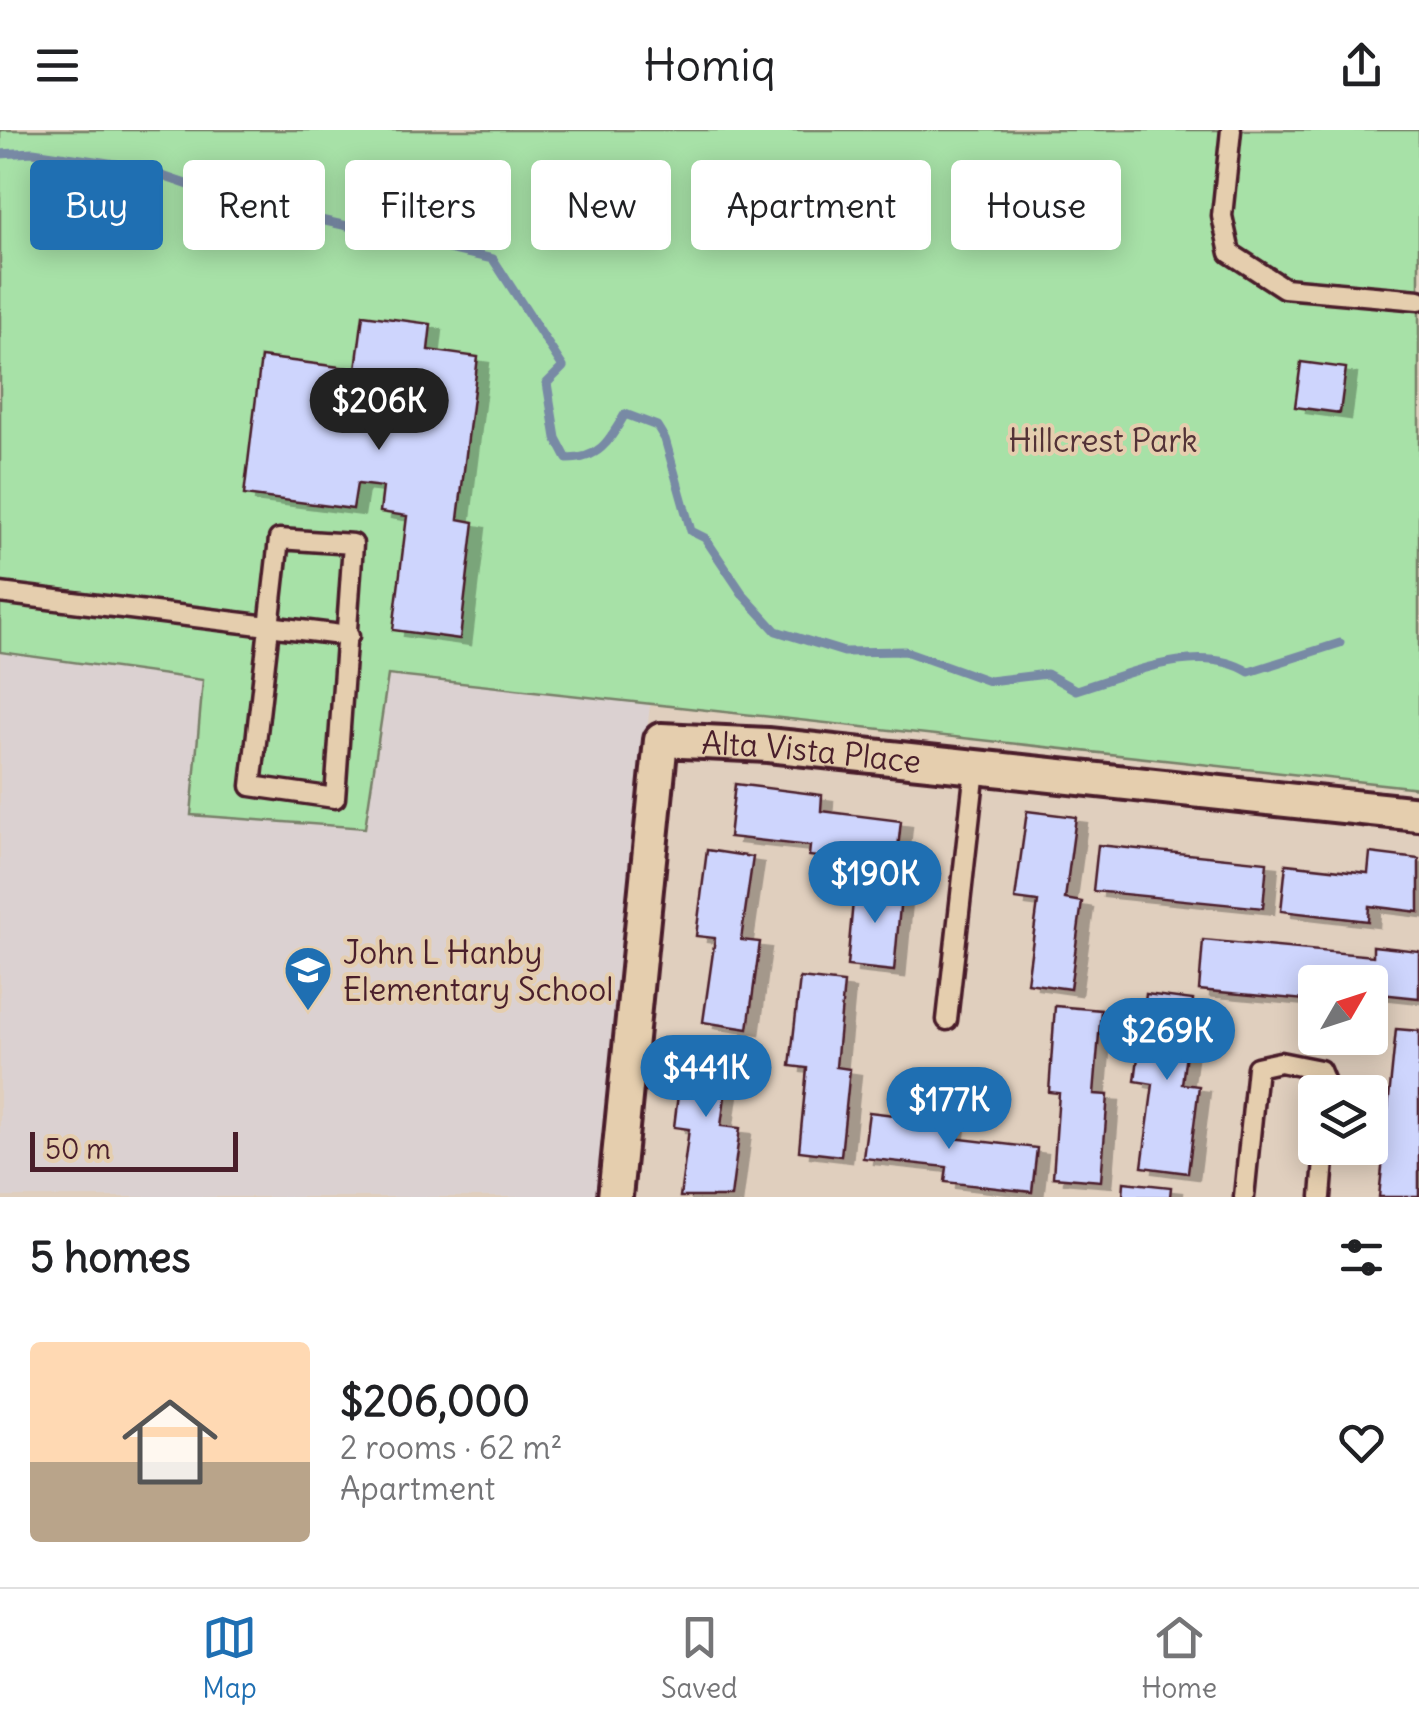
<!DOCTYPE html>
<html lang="en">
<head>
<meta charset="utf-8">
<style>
	:root { --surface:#fff; --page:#f6f6f6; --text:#202124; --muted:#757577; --line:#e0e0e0; --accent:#1f6fb2 }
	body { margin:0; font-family:Delius,sans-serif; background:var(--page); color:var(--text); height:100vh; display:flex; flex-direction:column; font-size:38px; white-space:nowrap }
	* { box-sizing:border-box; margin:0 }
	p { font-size:32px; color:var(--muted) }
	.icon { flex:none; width:55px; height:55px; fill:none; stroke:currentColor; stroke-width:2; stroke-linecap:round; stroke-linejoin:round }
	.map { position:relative; height:1067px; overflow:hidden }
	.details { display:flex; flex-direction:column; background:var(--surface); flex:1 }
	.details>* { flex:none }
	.guide { position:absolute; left:30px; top:30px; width:1360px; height:90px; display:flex; gap:20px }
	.needle { width:65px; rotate:51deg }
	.buttons { position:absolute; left:1298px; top:835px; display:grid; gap:20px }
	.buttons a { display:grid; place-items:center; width:90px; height:90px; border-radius:10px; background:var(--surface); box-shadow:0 5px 25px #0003; font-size:50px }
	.scale { position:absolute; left:30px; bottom:25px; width:208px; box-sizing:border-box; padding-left:10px; border:5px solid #4a1f2b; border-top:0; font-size:28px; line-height:35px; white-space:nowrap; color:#4a1f2b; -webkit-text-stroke:8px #e5ceae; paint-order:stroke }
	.price { position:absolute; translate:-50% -85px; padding:0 22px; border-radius:35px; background:var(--accent); color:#fff; font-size:32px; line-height:65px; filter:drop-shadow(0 2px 5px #0008) }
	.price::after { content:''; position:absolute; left:50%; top:60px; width:30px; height:22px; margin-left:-15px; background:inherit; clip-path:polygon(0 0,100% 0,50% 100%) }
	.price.active { background:#222; color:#fff }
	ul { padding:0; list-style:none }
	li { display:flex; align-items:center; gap:30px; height:250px; padding:0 30px }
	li+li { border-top:2px solid var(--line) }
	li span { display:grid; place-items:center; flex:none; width:280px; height:200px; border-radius:10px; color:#555 }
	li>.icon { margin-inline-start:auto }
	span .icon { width:120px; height:120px; fill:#fffc; stroke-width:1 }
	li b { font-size:42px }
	h2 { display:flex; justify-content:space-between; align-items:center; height:120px; padding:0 30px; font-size:42px }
	.chip { padding:0 35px; border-radius:10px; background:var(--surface); box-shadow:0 5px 25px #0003; font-size:35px; line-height:90px }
	.chip.active { background:var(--accent); color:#fff }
	header { display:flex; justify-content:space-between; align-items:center; height:130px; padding:0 30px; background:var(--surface); font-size:45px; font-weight:600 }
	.dock { display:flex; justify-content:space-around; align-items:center; height:140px; border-top:2px solid var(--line); background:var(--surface); font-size:28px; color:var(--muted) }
	.dock a { display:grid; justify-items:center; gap:5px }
	.dock .active { color:var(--accent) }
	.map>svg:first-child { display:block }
</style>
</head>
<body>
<header><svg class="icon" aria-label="menu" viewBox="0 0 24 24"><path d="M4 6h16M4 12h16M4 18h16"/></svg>Homiq<svg class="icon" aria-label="share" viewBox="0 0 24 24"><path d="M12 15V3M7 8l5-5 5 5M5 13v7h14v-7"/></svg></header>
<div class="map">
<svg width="1419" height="1067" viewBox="0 0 1419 1067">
	<defs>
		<filter id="shadow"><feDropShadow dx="11" dy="6" stdDeviation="0" flood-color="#0004"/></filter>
	</defs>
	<rect width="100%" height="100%" fill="#e0cfbe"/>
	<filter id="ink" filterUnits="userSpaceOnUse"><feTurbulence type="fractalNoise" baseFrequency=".01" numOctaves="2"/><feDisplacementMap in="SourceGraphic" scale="20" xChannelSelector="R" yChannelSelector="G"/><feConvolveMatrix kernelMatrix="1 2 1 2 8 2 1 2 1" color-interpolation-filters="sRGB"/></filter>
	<g filter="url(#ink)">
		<!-- built -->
		<path fill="#dbd1d1" d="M0,522L204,550L191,685L388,545L650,574L597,1067H0Z"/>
		<!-- green -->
		<path fill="#a7e1a7" stroke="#788069" stroke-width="2.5" d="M0,0H1419V658L388,545L365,698L191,685L203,550L0,522Z"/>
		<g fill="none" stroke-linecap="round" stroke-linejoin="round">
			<!-- stream -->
			<path stroke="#788aa5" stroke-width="9" d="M0,24L33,22L136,37L233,70L493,129L563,237L547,253L556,308L567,329C600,329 609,311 625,284L657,296L665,309L691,401L705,408L744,466L776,501L844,522L905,521L989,551L1047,544L1076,560C1126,545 1200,511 1249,542L1340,513"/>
		</g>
		<!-- building -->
		<path fill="#ced5fd" stroke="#4a1f2b" stroke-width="2.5" filter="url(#shadow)" d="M363,185L431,194L428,220L478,227L458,389L474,392L460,509L393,500L407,386L380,382L383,357L357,354L353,379L244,365L261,227L356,239Z
			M1301,232L1346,238L1340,283L1295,277Z
			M735,654L822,665L821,681L901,691L896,737L809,726L810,716L729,707Z
			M1027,681L1076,687L1065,769L1082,772L1070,859L1027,853L1038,772L1015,769Z
			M1098,715L1267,732L1263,778L1093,761Z
			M707,720L753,727L741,810L760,812L748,899L703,892L715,808L696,806Z
			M1370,723L1419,729V782L1369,776L1368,791L1281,781L1286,734L1368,743Z
			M855,750L902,755L894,841L847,836Z
			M1203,810L1373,826V816L1419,821V868L1372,863L1370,876V852H1315V871L1199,860Z
			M800,848L844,853L836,937L850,939L841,1026L799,1021L807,938L790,936Z
			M1146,864L1193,870L1182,954L1199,956L1188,1043L1142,1037L1153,954L1135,951Z
			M1055,876L1101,880L1094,964L1108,965L1101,1051L1053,1047L1059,963L1049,962Z
			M1396,899L1419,901V1067H1379Z
			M685,908L732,914L721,996L740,998L731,1067H680L689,999L674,997Z
			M869,982L954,992L952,1008L1037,1018L1032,1062L945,1052L947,1037L863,1028Z
			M1124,1052L1171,1057L1170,1067H1123Z"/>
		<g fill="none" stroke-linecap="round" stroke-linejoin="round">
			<!-- lane casing -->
			<g stroke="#4a1f2b" stroke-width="25">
				<path id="lane" d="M1231,0L1222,86L1230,123L1284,158L1419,170
					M279,409L353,414L335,668L251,656Z
					M0,463L349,506
					M947,890L975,639
					M1244,1067L1257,937L1280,932L1320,940L1329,962
					M1321,1067L1325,1018"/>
			</g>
			<!-- street casing -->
			<g stroke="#4a1f2b" stroke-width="40">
				<g id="street">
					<path id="s1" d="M615,1067L661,610L768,615L1419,684"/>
				</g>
			</g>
			<!-- lane -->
			<use href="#lane" stroke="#e5ceae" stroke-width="18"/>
			<!-- street -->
			<use href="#street" stroke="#e5ceae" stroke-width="32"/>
		</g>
	</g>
	<!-- icons -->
	<defs>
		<g id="school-pin" transform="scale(2.5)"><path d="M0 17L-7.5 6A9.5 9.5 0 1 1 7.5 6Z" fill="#1f6fb2" stroke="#e5ceae"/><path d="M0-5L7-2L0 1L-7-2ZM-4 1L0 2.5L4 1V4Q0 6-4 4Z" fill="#fff"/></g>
	</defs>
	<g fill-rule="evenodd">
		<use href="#school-pin" x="308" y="840"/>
	</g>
	<g text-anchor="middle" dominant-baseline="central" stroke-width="8" stroke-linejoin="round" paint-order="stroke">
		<!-- park labels -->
		<g font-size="32" fill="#533237" stroke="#e5ceae">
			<text x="1103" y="310">Hillcrest Park</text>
		</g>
		<!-- street labels -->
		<g font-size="32" fill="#4a1f2b" stroke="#e5ceae">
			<text stroke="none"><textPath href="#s1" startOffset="610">Alta Vista Place</textPath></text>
		</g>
		<!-- poi labels -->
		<g font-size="32" fill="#4a1f2b" stroke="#e5ceae" text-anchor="start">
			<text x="343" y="822">John L Hanby<tspan x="343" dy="37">Elementary School</tspan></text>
		</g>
	</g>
</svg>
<div class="buttons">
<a><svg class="needle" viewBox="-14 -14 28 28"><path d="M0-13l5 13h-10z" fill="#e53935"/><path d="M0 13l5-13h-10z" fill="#757577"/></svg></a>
<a><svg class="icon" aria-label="layers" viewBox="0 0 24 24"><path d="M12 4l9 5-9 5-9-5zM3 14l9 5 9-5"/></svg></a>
</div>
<div class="scale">50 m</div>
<b class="price active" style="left:379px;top:323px">$206K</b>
<b class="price" style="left:875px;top:796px">$190K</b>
<b class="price" style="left:1167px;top:953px">$269K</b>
<b class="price" style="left:706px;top:990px">$441K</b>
<b class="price" style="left:949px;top:1022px">$177K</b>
<div class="guide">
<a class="chip active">Buy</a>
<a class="chip">Rent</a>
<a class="chip">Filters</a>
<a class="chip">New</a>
<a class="chip">Apartment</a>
<a class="chip">House</a>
</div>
</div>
<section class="details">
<h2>5 homes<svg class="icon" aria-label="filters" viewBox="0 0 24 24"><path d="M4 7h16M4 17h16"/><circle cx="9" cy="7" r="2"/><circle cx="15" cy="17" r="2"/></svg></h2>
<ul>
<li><span style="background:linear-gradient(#ffd9b3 60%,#b9a48a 0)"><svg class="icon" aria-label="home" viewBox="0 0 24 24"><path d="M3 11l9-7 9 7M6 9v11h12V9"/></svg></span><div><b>$206,000</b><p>2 rooms · 62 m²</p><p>Apartment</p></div><svg class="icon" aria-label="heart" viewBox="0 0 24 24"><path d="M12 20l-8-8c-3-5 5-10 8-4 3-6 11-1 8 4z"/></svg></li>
</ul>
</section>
<nav class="dock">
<a class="active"><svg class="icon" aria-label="map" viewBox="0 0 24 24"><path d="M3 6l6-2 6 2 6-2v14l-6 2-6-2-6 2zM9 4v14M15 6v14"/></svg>Map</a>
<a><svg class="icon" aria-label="saved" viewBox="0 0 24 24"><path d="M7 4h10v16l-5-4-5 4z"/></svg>Saved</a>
<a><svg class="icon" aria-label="home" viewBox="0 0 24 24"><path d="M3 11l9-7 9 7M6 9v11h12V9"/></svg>Home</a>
</nav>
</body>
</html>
